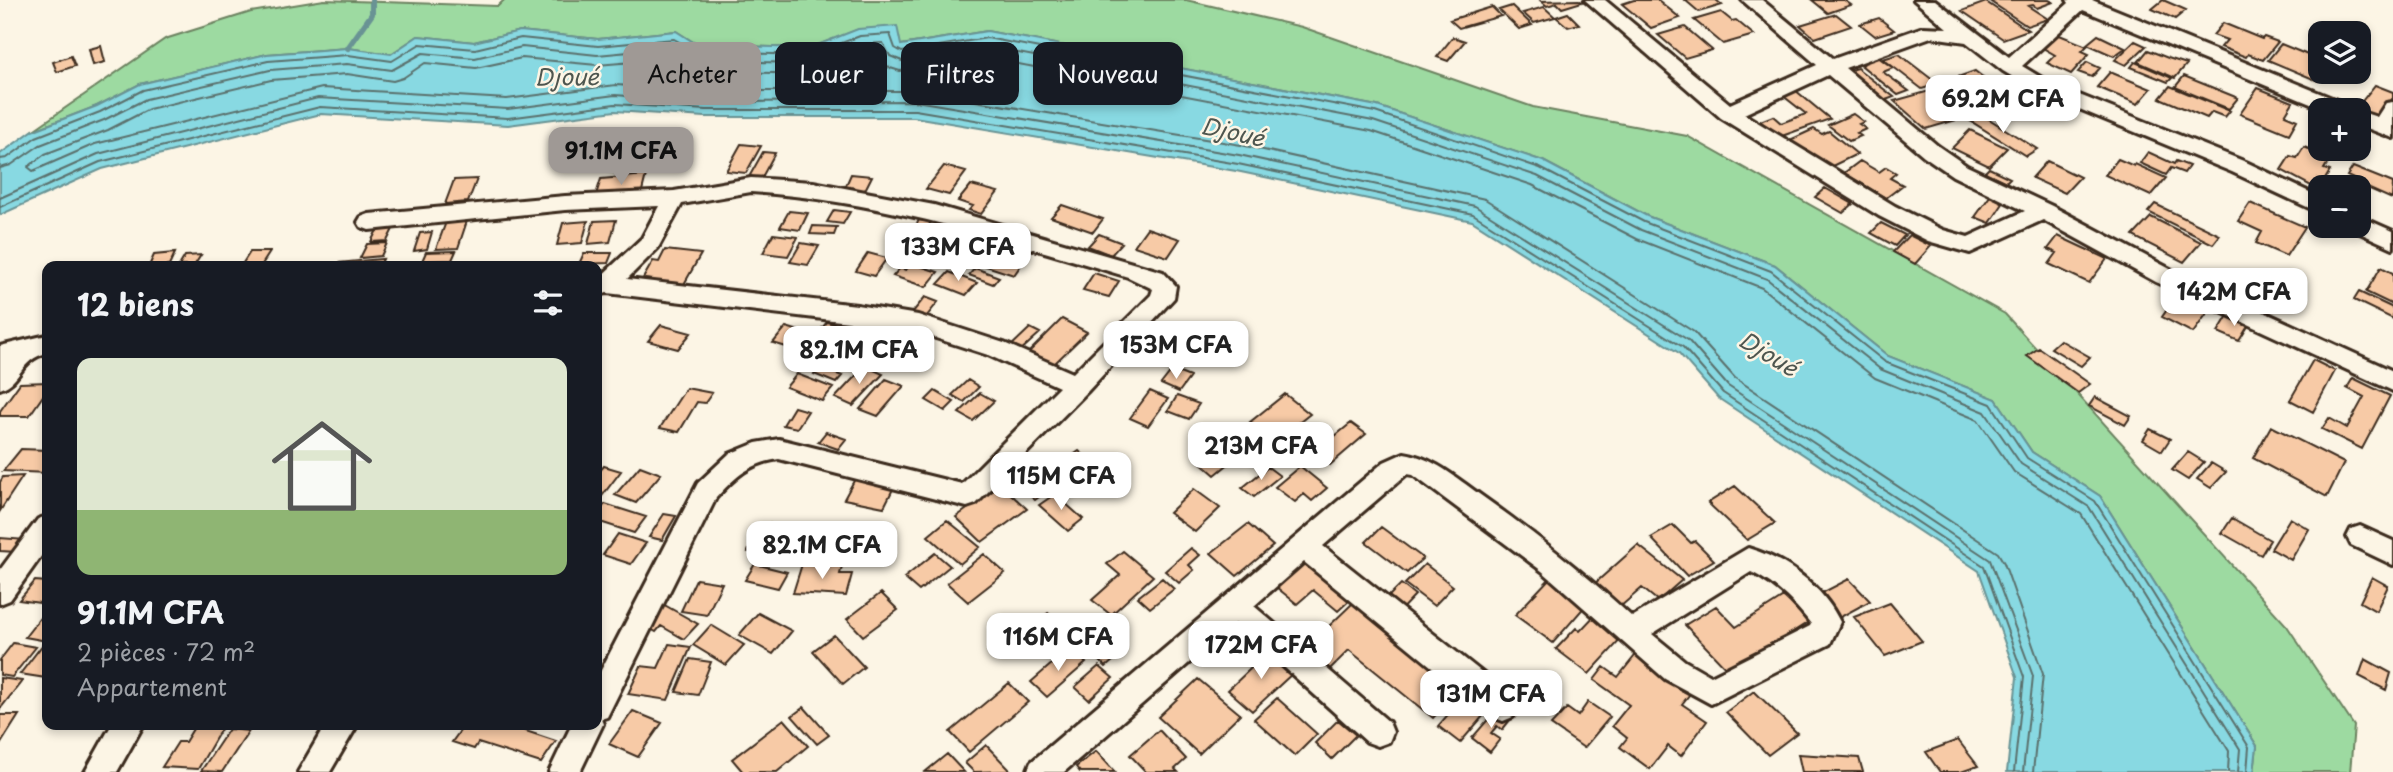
<!DOCTYPE html>
<html lang="fr">
<head>
<meta charset="utf-8">
<style>
	:root { --surface:#171b24; --page:#242831; --text:#f1f3f6; --muted:#9ea1a6; --accent:#9f9995 }
	body { margin:0; font-family:"Playpen Sans",sans-serif; background:var(--page); color:var(--text); height:100vh; display:flex; flex-direction:column; font-size:26px; white-space:nowrap }
	* { box-sizing:border-box; margin:0 }
	p { font-size:23px; color:var(--muted) }
	.icon { flex:none; width:38px; height:38px; fill:none; stroke:currentColor; stroke-width:2; stroke-linecap:round; stroke-linejoin:round }
	.map { position:relative; flex:1; overflow:hidden }
	.side { position:absolute; left:42px; top:261px; width:560px; height:469px; display:flex; flex-direction:column; background:var(--surface); border-radius:14px; box-shadow:0 4px 10px #0003 }
	.side>* { flex:none }
	.banner { position:absolute; left:623px; top:42px; width:665px; height:63px; display:flex; gap:14px }
	.tools { position:absolute; left:2308px; top:21px; display:grid; gap:14px }
	.tools a { display:grid; place-items:center; width:63px; height:63px; border-radius:14px; background:var(--surface); box-shadow:0 4px 10px #0003; font-size:35px }
	.price { position:absolute; translate:-50% -60px; padding:0 16px; border-radius:14px; background:#fff; color:#222; font-size:23px; line-height:46px; filter:drop-shadow(0 2px 4px #0008) }
	.price::after { content:''; position:absolute; left:50%; top:42px; width:21px; height:16px; margin-left:-10px; background:inherit; clip-path:polygon(0 0,100% 0,50% 100%) }
	.price.selected { background:var(--accent); color:#111 }
	ul { padding:0; list-style:none }
	li { display:grid; align-content:center; gap:14px; height:371px; padding:0 35px }
	li span { display:grid; place-items:center; height:217px; border-radius:14px; color:#555 }
	li>.icon { margin-inline-start:auto }
	span .icon { width:126px; height:126px; fill:#fffc; stroke-width:1 }
	li b { font-size:30px }
	h2 { display:flex; justify-content:space-between; align-items:center; height:84px; padding:0 35px; font-size:30px }
	.pill { padding:0 24px; border-radius:14px; background:var(--surface); box-shadow:0 4px 10px #0003; font-size:24px; line-height:63px }
	.pill.selected { background:var(--accent); color:#111 }
	.map>svg:first-child { display:block }
</style>
</head>
<body>
<div class="map">
<svg width="2393" height="772" viewBox="0 0 2393 772">
	<rect width="100%" height="100%" fill="#fcf5e5"/>
	<filter id="ink" filterUnits="userSpaceOnUse"><feTurbulence type="fractalNoise" baseFrequency=".0143" numOctaves="2"/><feDisplacementMap in="SourceGraphic" scale="14" xChannelSelector="R" yChannelSelector="G"/><feConvolveMatrix kernelMatrix="1 2 1 2 8 2 1 2 1" color-interpolation-filters="sRGB"/></filter>
	<g filter="url(#ink)">
		<!-- green -->
		<path fill="#9ddaa1" stroke="#6c8260" stroke-width="2" d="M324,0L498,6L504,0H1186L1302,27L1533,107L1687,136L2005,314L2287,626L2354,726L2350,772H2254L2257,746L2100,496L2032,452L1996,399L1888,356L1775,265L1647,216L1543,161L1377,106L987,31L901,45L859,29L810,48L698,45L676,31L598,39L520,31L474,42L418,36L391,54L348,48L267,54L140,84L97,106L32,131L165,39L251,12Z"/>
		<!-- water -->
		<path fill="#88d9e2" stroke="#699394" stroke-width="2" d="M897,26L901,45L987,31L1377,106L1543,161L1647,216L1775,265L1888,356L1996,399L2032,452L2100,496L2257,746L2254,772H2007L2017,677L1979,571L1718,398L1679,353L1472,221L1236,171L914,117H705L615,111L508,125L321,114L102,169L0,215V154L32,131L97,106L140,84L267,54L348,48L391,54L418,36L474,42L520,31L598,39L676,31L698,45L810,48L858,29Z"/>
		<g fill="none" stroke-linecap="round" stroke-linejoin="round">
			<!-- shore -->
			<path stroke="#5a706c" stroke-width="2" d="M0,159L7,158L36,137L100,112L143,90L268,61L348,55L392,61L420,44L475,49L521,38L598,46L674,39L697,52L810,55L860,36L890,34L895,48L902,52L987,38L1375,112L1540,168L1644,222L1771,271L1885,362L1991,404L2027,458L2095,501L2249,747L2247,772
				M0,168L11,165L40,145L104,120L146,99L270,70L347,64L392,70L423,53L475,58L522,47L597,55L672,48L697,61L810,63L862,44L883,43L890,56L902,61L987,47L1373,121L1537,176L1641,230L1767,279L1880,369L1985,412L2021,464L2089,507L2240,749L2238,772
				M0,198L98,154L318,98L508,109L615,95L706,102L916,101L1239,155L1475,206L1688,340L1728,386L1990,560L2033,676L2023,772
				M0,207L100,162L320,107L508,118L615,104L706,110H915L1238,164L1473,214L1683,347L1723,393L1984,566L2024,677L2014,772
				M2033,772L2043,674L2004,563L1998,553L1735,378L1694,332L1485,199L1241,145L915,91H706L616,85L507,99L322,88L95,144L33,171L28,167L45,154L108,130L149,109L271,80L347,74L393,81L403,78L425,63L476,68L522,58L597,65L669,59L696,71L811,74L864,55L876,54L887,67L900,71L987,58L1371,131L1532,185L1637,239L1762,288L1875,378L1978,420L2014,472L2081,514L2229,751L2228,772"/>
			<!-- stream -->
			<path stroke="#699394" stroke-width="6" d="M348,48L372,14V0"/>
		</g>
		<!-- building -->
		<path fill="#f7caa6" stroke="#3b2a1e" stroke-width="2" d="M1579,0L1582,2L1562,8L1557,3L1547,6L1541,1Z
			M1634,0H1658L1680,18L1651,28L1622,4Z
			M1685,0H1716L1722,5L1699,12Z
			M1812,0H1844L1851,5L1828,13Z
			M1997,0H2049L2053,2L2037,8L2033,5L2028,6L2048,19L2027,26L1991,2Z
			M2163,0L2186,10L2175,19L2152,9Z
			M1986,2L2028,30L2003,39L1962,11Z
			M1512,6L1532,25L1519,29L1499,10Z
			M1492,7L1501,16L1459,28L1450,20Z
			M1544,7L1555,17L1534,23L1523,13Z
			M1721,12L1732,21L1736,20L1754,35L1723,44L1694,20Z
			M1568,13L1579,24L1568,27L1556,17Z
			M1836,14L1851,26L1815,38L1800,25Z
			M1879,18L1894,30L1875,36L1860,24Z
			M2223,23L2262,39L2264,37L2278,42L2263,60L2248,54L2246,57L2221,47L2227,40L2213,35Z
			M1685,27L1712,50L1685,58L1658,35Z
			M2057,34L2087,46L2082,51L2089,54L2071,74L2047,63L2055,55L2043,48Z
			M2098,35L2125,48L2114,56L2087,44Z
			M1453,37L1465,41L1448,61L1437,57Z
			M2135,41L2146,46L2126,65L2115,60Z
			M2281,44L2320,60V72H2325L2318,81L2268,60Z
			M101,46L105,62L93,65L89,49Z
			M2148,50L2168,58L2187,64L2175,78L2138,62Z
			M1899,54L1938,84L1922,89L1883,59Z
			M71,56L75,66L57,72L53,62Z
			M1878,57L1893,68L1883,72L1909,91L1898,95L1862,66L1866,61Z
			M2087,62L2100,68L2092,77L2078,72Z
			M2135,62L2172,78L2168,82L2131,67Z
			M1857,68L1894,97L1883,101L1846,71Z
			M1975,71L1989,82L1955,94L1941,83Z
			M2110,72L2151,89L2138,104L2097,87Z
			M2184,76L2238,98L2229,109L2175,87Z
			M2375,85L2393,92V98L2376,119L2355,110Z
			M2170,86L2230,111L2225,117L2212,112L2207,118L2160,98Z
			M2258,88L2293,102L2285,115L2297,120L2289,134L2240,114Z
			M1795,90L1830,119L1779,137L1760,121L1773,116L1781,123L1806,114L1782,95Z
			M1933,90L1966,117L1926,129L1894,101Z
			M1853,114L1864,122L1859,124L1866,129L1857,133L1861,136L1849,141L1828,125Z
			M1981,114L2037,149L2026,156L1969,120Z
			M1814,129L1822,134L1829,131L1857,154L1828,168L1790,140Z
			M1970,130L2007,148L1989,166L1952,148Z
			M741,144L761,146L746,173L726,171Z
			M2304,147L2331,158L2324,169L2330,171L2324,181L2318,179L2313,187L2281,170L2290,156L2297,158Z
			M763,152L775,153L761,179L749,177Z
			M2148,152L2174,164L2176,161L2189,166L2184,173L2171,168L2166,175L2140,163Z
			M2118,159L2134,166L2135,164L2166,178L2151,196L2105,175Z
			M1860,161L1879,172L1886,167L1896,173L1890,178L1903,185L1886,198L1844,173Z
			M2047,161L2080,177L2065,193L2032,178Z
			M944,166L966,172L949,195L926,189Z
			M2353,167L2393,183L2392,199L2356,183L2358,181L2347,176Z
			M1989,168L2010,178L2006,182L1985,172Z
			M851,174L872,176L864,192L844,190Z
			M646,175L641,195L595,198L601,179Z
			M477,179L468,202L445,204L454,180Z
			M971,185L998,192L981,214L969,210L973,206L958,201Z
			M1825,188L1853,204L1843,213L1815,197Z
			M1990,196L2004,202L1990,223L1975,217Z
			M2250,203L2305,227L2286,256L2256,243L2262,232L2238,221Z
			M2155,204L2220,235L2213,244L2148,212Z
			M1062,205L1103,219L1093,232L1051,217Z
			M834,210L850,212L843,224L827,222Z
			M789,211L808,213L800,230L780,227Z
			M2151,217L2201,242L2184,262L2133,236Z
			M616,220L610,242L588,244L594,221Z
			M919,220L931,222L922,238L910,236Z
			M467,221L458,248L436,249L446,222Z
			M588,221L582,243L557,245L563,223Z
			M1881,223L1905,235L1895,246L1871,233Z
			M395,225L387,241L371,242L379,226Z
			M813,226L837,227L834,235L810,234Z
			M1147,228L1180,239L1168,257L1134,246Z
			M432,232L427,249L414,251L420,233Z
			M773,234L798,237L788,256L763,253Z
			M1099,234L1122,243L1111,255L1088,246Z
			M1909,235L1931,246L1915,264L1893,252Z
			M2058,236L2107,259L2089,283L2049,264L2057,253L2048,249Z
			M387,243L381,256L360,258L367,244Z
			M801,243L819,246L808,265L790,262Z
			M1013,244L1032,249L1014,275L986,266L991,259L1000,262Z
			M665,250L701,254L683,286L641,282L653,261L659,262Z
			M456,251L452,260L422,261L426,252Z
			M250,252H270L261,266H241Z
			M945,252L956,256L946,268L935,264Z
			M175,253L169,266H149L154,255Z
			M584,253H612L608,263L579,264Z
			M868,253L887,258L874,276L856,271Z
			M201,255L194,266H179L185,256Z
			M383,259L380,266H337L338,263Z
			M911,263L938,272L926,287L893,276L900,268L906,270Z
			M2381,267L2393,273V305L2366,292Z
			M975,268L999,277L993,284L969,275Z
			M949,272L977,283L966,295L938,284Z
			M1094,273L1119,281L1109,297L1083,290Z
			M2359,292L2393,308V319L2354,300Z
			M2178,294L2210,309L2193,333L2162,317Z
			M925,297L938,302L926,317L912,313Z
			M2229,314L2250,323L2239,341L2218,332Z
			M1062,319L1087,332L1052,366L1028,353Z
			M827,322L846,328L829,349L810,343Z
			M661,325L691,333L678,349L648,341Z
			M786,327L806,333L793,349L773,343Z
			M1030,328L1040,333L1019,352L1010,347Z
			M862,334L875,340L855,364L831,355L841,343L851,347Z
			M2060,340L2090,357L2081,366L2051,348Z
			M2039,348L2090,384L2078,393L2027,356Z
			M796,352L811,357L804,367L789,362Z
			M2313,360L2335,371L2313,412L2290,400Z
			M865,366L883,374L853,406L835,398Z
			M819,367L842,376L836,383L814,374Z
			M1172,370L1190,377L1179,392L1161,384Z
			M797,374L833,388L822,401L786,387Z
			M2353,378L2390,396L2362,449L2322,429L2329,418L2347,428L2364,397L2347,388Z
			M886,379L904,386L878,416L860,409Z
			M968,380L979,387L964,402L952,395Z
			M47,382V390L29,416H0V411L20,383Z
			M686,388L712,393L705,403L697,402L679,432L660,428Z
			M935,391L954,402L945,411L926,400Z
			M1150,391L1168,399L1148,426L1130,418Z
			M980,393L994,401L973,421L959,413Z
			M1285,394L1310,414L1275,442L1250,422Z
			M1177,396L1199,404L1189,419L1168,411Z
			M2095,397L2131,416L2125,425L2089,406Z
			M794,407L808,411L797,428L783,425Z
			M1351,423L1366,434L1330,465L1314,453Z
			M2271,426L2344,463L2327,497L2253,458Z
			M2150,429L2170,439L2162,451L2143,440Z
			M826,432L846,439L838,449L818,442Z
			M1291,435L1311,452L1299,461L1279,443Z
			M1224,440L1242,453L1215,475L1199,461Z
			M21,449L47,450V473L3,471Z
			M1079,451L1091,462L1054,490L1041,478Z
			M2188,452L2204,462L2188,480L2172,470Z
			M1011,460L1047,491L1035,500L999,469Z
			M2211,463L2226,472L2211,488L2197,479Z
			M604,466L621,471L599,500L597,474Z
			M640,466L661,474L636,503L615,495Z
			M1300,466L1327,488L1312,501L1304,494L1295,502L1275,487Z
			M1268,467L1280,476L1254,497L1242,488Z
			M23,476L0,511V482L3,477Z
			M856,477L895,485L884,507L844,499Z
			M1001,485L1027,509L982,542L956,517Z
			M1735,486L1775,523L1747,540L1708,503Z
			M1194,489L1220,508L1195,532L1169,513Z
			M1055,494L1083,519L1068,531L1039,505Z
			M605,504L646,517L634,533L597,521V515Z
			M664,514L676,516L662,540L649,537Z
			M2232,518L2270,540L2261,555L2222,533Z
			M2290,518L2309,529L2291,560L2271,549Z
			M947,520L980,547L960,564L928,536Z
			M759,523L809,527L798,557L748,552Z
			M1248,524L1273,546L1237,576L1211,553Z
			M1673,525L1691,543L1695,541L1714,560L1687,576L1651,538Z
			M1381,527L1423,558L1407,573L1366,542Z
			M618,534L646,543L631,564L603,555Z
			M0,538L27,540L17,552L0,551Z
			M1638,545L1682,580L1658,601L1642,588L1620,607L1593,585Z
			M1191,548L1200,555L1189,565L1194,570L1179,583L1165,571Z
			M1123,551L1153,576L1111,615L1092,600L1120,575L1107,564Z
			M935,553L950,566L919,591L904,578Z
			M984,554L1005,573L968,602L947,583Z
			M1306,561L1352,598L1338,611L1313,590L1297,604L1276,587Z
			M755,564L787,572L778,588L745,580Z
			M802,564L842,566L840,574H852L846,596L793,593Z
			M1425,564L1453,586L1434,606L1405,584Z
			M2372,577L2388,586L2376,611L2360,602Z
			M1162,578L1174,589L1150,608L1138,597Z
			M1550,578L1587,604L1553,643L1515,615Z
			M696,579L722,583L707,615L681,611Z
			M1849,579L1870,601L1837,619L1816,596Z
			M35,581L47,582V604L19,600Z
			M1401,584L1415,595L1395,616L1380,605Z
			M881,593L898,610L863,636L847,619Z
			M1785,596L1810,621L1730,672L1685,625L1716,606L1736,627Z
			M1356,600L1378,618L1375,622L1392,636L1396,632L1460,689L1433,718L1349,650L1325,674L1301,653Z
			M661,603L698,624L684,639L661,626L656,632L642,624Z
			M1890,603L1922,641L1885,656L1854,617Z
			M47,609V641L25,637Z
			M758,613L792,631L773,654L739,635Z
			M1048,613L1070,634L1057,645L1035,624Z
			M1595,615L1624,636L1589,674L1556,649L1576,628L1580,631Z
			M711,625L744,645L726,665L693,645Z
			M1096,630L1122,653L1106,667L1081,643Z
			M834,635L864,667L843,684L813,651Z
			M13,643L36,647L12,677L0,675V660Z
			M44,643L47,644L46,678L20,674Z
			M669,644L691,647L668,700L628,694L641,666L658,668Z
			M1070,648L1086,663L1047,697L1031,682Z
			M1269,651L1294,672L1252,711L1228,690Z
			M1638,652L1693,690L1682,704L1707,721L1681,756L1668,746L1650,769L1620,747L1627,738L1612,726L1629,705L1594,680L1604,667L1618,677Z
			M690,659L711,662L698,695L676,692Z
			M2365,659L2391,673L2386,690L2359,676Z
			M1099,666L1113,678L1089,700L1075,687Z
			M0,678L22,681L0,709Z
			M1198,679L1240,714L1199,754L1158,717Z
			M1009,683L1028,702L969,752L950,732Z
			M1754,691L1797,733L1768,755L1726,712Z
			M1464,696L1477,706L1482,701L1490,708L1460,743L1438,726Z
			M1277,698L1317,734L1295,756L1254,719Z
			M1588,702L1610,717L1584,748L1551,725L1567,708L1578,716Z
			M804,707L829,735L817,744L792,716Z
			M1497,709L1511,719L1502,730L1497,726L1491,733L1500,739L1490,752L1472,738Z
			M633,711L662,723L638,757L609,744Z
			M0,715H19L0,745Z
			M784,719L808,746L777,772H743L732,759Z
			M1338,720L1356,735L1332,759L1315,743Z
			M196,724H224L198,769L162,767L178,742H185Z
			M465,724H505L556,741L541,763L478,743L474,749L452,742Z
			M229,729L249,731L222,772L201,771Z
			M1159,730L1186,759L1175,769L1178,772H1146L1130,755Z
			M1958,740L1978,766L1961,772H1940L1926,752Z
			M986,745L1011,771L974,772L965,763Z
			M1096,751L1115,772H1080L1076,767Z
			M947,754L964,772H925Z
			M1798,754L1859,758L1863,772H1802Z"/>
		<g fill="none" stroke-linecap="round" stroke-linejoin="round">
			<!-- minor casing -->
			<g stroke="#3b2a1e" stroke-width="6">
				<path id="minor" d="M1585,0H1605L1730,104L1817,65L1742,0H1762L1833,59L1923,27L1947,28L1914,0H1935L2009,57L2069,3L2067,0H2092L2349,105L2352,110H2325L2083,10L2022,66L2052,84L2246,162L2320,197V213L2232,172L2038,92L2003,71L1966,42L1931,37L1845,68L1938,146L1967,166L2052,206L2172,270L2393,371V391L2156,282L2043,220L1970,253L1928,241L1879,216L1721,118ZM1828,75L1924,156L1953,176L2025,211L1968,237L1943,230L1895,206L1744,114Z
					M2393,102V138L2359,125V111L2377,117L2386,103Z
					M751,178L813,182L934,205L1163,272L1176,286L1174,298L1087,392L976,504L967,507L779,459C750,463 735,477 716,498L607,717L601,719L603,724L580,772H549L572,724H597V678L698,483L729,454L756,443L779,439L962,484L1059,387L988,355L917,332L857,323L607,293L597,296V280L642,238L659,206L565,210L369,230L361,227L358,222L361,217L369,214L565,196L674,191ZM751,192C884,201 1001,239 1128,277L1153,289L1151,295L1073,373L1004,343L918,315L857,305L627,279L658,248L682,204Z
					M2359,216L2393,231V248L2351,229L2349,226H2359Z
					M47,335V353C19,360 22,382 0,389V346Z
					M1404,453C1434,458 1455,477 1479,494C1533,532 1583,572 1632,617L1748,548C1786,559 1823,586 1840,622L1830,644L1711,704L1665,679L1542,571L1413,475L1407,474L1323,546L1513,697L1518,707L1513,717L1503,721L1493,717L1304,562L1254,606L1389,722L1393,732L1389,742L1378,746L1367,742L1235,623L1064,772H1027L1031,762L1384,462ZM1751,572C1775,583 1795,603 1811,624L1810,626L1711,676L1685,661L1652,634Z
					M47,516V548L10,600L0,604V570L38,519Z
					M2360,526L2393,541V565L2351,545L2347,537L2351,529Z
					M112,724H144L117,772H85Z
					M326,724H358L330,772H298Z"/>
			</g>
			<!-- minor -->
			<use href="#minor" fill="#fcf5e5" fill-rule="evenodd"/>
		</g>
	</g>
	<g text-anchor="middle" dominant-baseline="central" stroke-width="5" stroke-linejoin="round" paint-order="stroke">
		<!-- water labels -->
		<g font-size="23" font-style="italic" fill="#4e564f" stroke="#fcf5e5">
			<text transform="translate(567 76) rotate(-1)">Djoué</text>
			<text transform="translate(1233 131) rotate(12)">Djoué</text>
			<text transform="translate(1769 353) rotate(31)">Djoué</text>
		</g>
	</g>
</svg>
<div class="tools">
<a><svg class="icon" aria-label="layers" viewBox="0 0 24 24"><path d="M12 4l9 5-9 5-9-5zM3 14l9 5 9-5"/></svg></a>
<a>+</a>
<a>−</a>
</div>
<b class="price" style="left:2003px;top:135px">69.2M CFA</b>
<b class="price selected" style="left:621px;top:187px">91.1M CFA</b>
<b class="price" style="left:958px;top:283px">133M CFA</b>
<b class="price" style="left:2234px;top:328px">142M CFA</b>
<b class="price" style="left:1176px;top:381px">153M CFA</b>
<b class="price" style="left:859px;top:386px">82.1M CFA</b>
<b class="price" style="left:1261px;top:482px">213M CFA</b>
<b class="price" style="left:1061px;top:512px">115M CFA</b>
<b class="price" style="left:822px;top:581px">82.1M CFA</b>
<b class="price" style="left:1058px;top:673px">116M CFA</b>
<b class="price" style="left:1261px;top:681px">172M CFA</b>
<b class="price" style="left:1491px;top:730px">131M CFA</b>
<div class="banner">
<a class="pill selected">Acheter</a>
<a class="pill">Louer</a>
<a class="pill">Filtres</a>
<a class="pill">Nouveau</a>
</div>
<section class="side">
<h2>12 biens<svg class="icon" aria-label="filters" viewBox="0 0 24 24"><path d="M4 7h16M4 17h16"/><circle cx="9" cy="7" r="2"/><circle cx="15" cy="17" r="2"/></svg></h2>
<ul>
<li><span style="background:linear-gradient(#dfe7d0 70%,#8fb573 0)"><svg class="icon" aria-label="home" viewBox="0 0 24 24"><path d="M3 11l9-7 9 7M6 9v11h12V9"/></svg></span><div><b>91.1M CFA</b><p>2 pièces · 72 m²</p><p>Appartement</p></div></li>
</ul>
</section>
</div>
</body>
</html>
